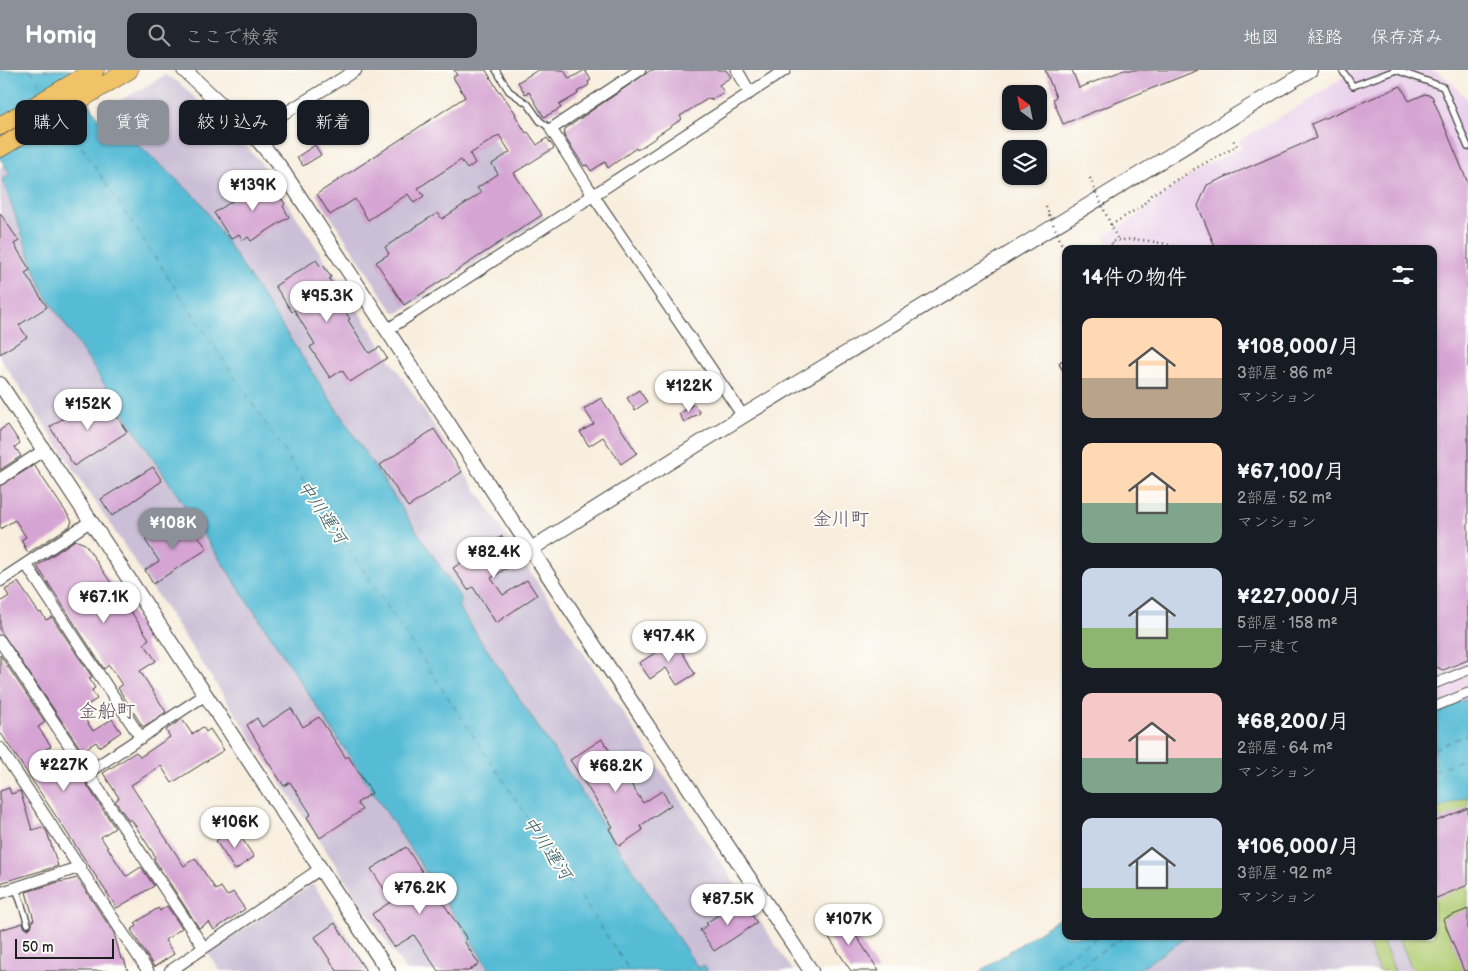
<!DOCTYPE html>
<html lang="ja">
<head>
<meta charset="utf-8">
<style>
	:root { --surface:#171b24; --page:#20242c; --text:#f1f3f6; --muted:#9ea1a6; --accent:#8c9099 }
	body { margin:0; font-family:"Balsamiq Sans","Klee One",sans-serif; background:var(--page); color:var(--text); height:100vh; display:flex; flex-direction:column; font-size:19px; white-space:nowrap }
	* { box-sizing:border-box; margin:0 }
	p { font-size:16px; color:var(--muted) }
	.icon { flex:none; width:28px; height:28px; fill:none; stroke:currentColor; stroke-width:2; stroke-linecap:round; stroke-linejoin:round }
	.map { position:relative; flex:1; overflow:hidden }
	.sheet { position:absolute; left:1062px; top:175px; width:375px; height:695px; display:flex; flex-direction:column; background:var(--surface); border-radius:10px; box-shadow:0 1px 4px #0004 }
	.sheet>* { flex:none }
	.hud { position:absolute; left:15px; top:30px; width:475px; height:45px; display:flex; gap:10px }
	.needle { width:32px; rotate:328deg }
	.controls { position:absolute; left:1002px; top:15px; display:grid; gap:10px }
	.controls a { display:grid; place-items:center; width:45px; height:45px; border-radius:10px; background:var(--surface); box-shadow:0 1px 4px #0004; font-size:25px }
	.scale { position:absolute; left:15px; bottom:12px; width:99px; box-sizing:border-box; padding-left:5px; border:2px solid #1c1c1c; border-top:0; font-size:14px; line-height:18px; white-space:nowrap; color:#1c1c1c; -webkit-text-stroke:4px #fdfcf7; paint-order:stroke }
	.price { position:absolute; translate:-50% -42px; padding:0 11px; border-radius:18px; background:#fff; color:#222; font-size:16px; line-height:32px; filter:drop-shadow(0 1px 2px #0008) }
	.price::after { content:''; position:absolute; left:50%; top:30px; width:15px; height:11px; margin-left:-8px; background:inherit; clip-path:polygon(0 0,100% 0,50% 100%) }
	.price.selected { background:var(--accent); color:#fff }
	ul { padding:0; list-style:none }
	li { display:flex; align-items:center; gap:15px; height:125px; padding:0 20px }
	li span { display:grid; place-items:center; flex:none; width:140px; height:100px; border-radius:10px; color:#555 }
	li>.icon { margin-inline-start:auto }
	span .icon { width:60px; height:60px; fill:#fffc; stroke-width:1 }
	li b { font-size:21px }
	h2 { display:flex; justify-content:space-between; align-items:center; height:60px; padding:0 20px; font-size:21px }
	.chip { padding:0 18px; border-radius:10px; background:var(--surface); box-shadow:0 1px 4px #0004; font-size:18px; line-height:45px }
	.chip.selected { background:var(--accent); color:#fff }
	header { display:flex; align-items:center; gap:30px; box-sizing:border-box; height:70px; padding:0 25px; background:var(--accent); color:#fff }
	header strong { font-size:24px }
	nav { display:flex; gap:28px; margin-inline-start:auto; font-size:18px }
	.search { width:350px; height:45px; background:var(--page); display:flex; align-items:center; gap:12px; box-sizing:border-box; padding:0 18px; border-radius:10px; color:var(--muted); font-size:19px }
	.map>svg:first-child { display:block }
</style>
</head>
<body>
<header>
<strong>Homiq</strong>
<div class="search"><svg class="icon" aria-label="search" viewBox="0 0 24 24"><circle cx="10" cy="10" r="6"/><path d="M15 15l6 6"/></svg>ここで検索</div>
<nav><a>地図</a><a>経路</a><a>保存済み</a></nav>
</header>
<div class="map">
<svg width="1468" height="901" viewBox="0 0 1468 901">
	<rect width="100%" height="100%" fill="#fdfcf7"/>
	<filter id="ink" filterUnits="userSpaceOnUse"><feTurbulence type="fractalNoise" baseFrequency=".02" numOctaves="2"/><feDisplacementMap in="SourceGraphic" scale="10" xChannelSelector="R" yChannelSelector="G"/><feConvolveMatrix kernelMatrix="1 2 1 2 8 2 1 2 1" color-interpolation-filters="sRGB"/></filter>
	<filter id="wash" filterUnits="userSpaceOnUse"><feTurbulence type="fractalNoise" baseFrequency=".0096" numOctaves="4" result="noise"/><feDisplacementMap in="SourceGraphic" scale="20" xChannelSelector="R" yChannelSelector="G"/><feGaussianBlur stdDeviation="1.12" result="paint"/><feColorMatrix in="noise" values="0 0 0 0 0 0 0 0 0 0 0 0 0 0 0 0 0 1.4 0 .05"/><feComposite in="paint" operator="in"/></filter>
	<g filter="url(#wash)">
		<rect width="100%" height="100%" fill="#f8eede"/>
		<!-- built -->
		<path fill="#ead1ec" d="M1353,0H1430L1439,3L1451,12L1468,30V628L1434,642V179H1110L1105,166L1140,144L1162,125L1198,100L1242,77L1238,71L1311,29Z"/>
		<!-- industrial -->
		<path fill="#cabfd6" d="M165,5L178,12L240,69L259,90L793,901H708L704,895L698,898L458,536L461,530L328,327L113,50L106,39Z
			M465,26L544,147L398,243L392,240L316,124Z
			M4,95L10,104L2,109L45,224L491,901H406L0,288V98Z
			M311,815H314L371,901H220L208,883Z
			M1189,866H1414L1429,901H1136Z"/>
		<!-- green -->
		<path fill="#aeca70" stroke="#657346" d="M1468,726V901H1413L1398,866H1434V740Z
			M1365,866H1380L1395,901H1379Z"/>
		<!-- water -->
		<path fill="#57bcd6" stroke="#3a6c79" d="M0,0H70L100,51L110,45L121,59L199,130L462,530L458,536L698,898L704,895L708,901H491L45,224L38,208L2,109L10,104L0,88Z
			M1468,628V726L1434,740V642Z
			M1066,844V866H1189L1136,901H980Z"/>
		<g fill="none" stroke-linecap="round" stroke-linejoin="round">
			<!-- ferry -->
			<path stroke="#345c66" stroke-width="1" stroke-dasharray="6 5" stroke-linecap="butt" d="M31,0L44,20
				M63,49L630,901
				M1434,679L1468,664
				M1434,701L1468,687
				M1046,901L1099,866
				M1072,901L1125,866"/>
		</g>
		<g id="blocks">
			<!-- building -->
			<path fill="#d5a4d3" d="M454,0H486L499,22L500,21L516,44L515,45L526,63L528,62L537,75L547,68L554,78L514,103L542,145L404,235L376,192L389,184L385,177L426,150L438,143L442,149L481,123L477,118L498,104L492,94L510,82L499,65L470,84L475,93L467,99L461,90L418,118L424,126L414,133L408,124L368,150L355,129L330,145L317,124L465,27L453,7L457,5Z
				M538,0H564L569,9L585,0L591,10L588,12L589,15L577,22L578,24L559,35L561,38L544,47L529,22L525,24L518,12Z
				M651,0H726L731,7L719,15L724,22L711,30L709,28L680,46L682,49L656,66L657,67L637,80L636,78L608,98L605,92L591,101L587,95L584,96L564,66L565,59Z
				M1045,0H1072L1079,18L1124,0H1198L1063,54L1053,29L1056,27Z
				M1401,16L1409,31L1425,24L1432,26L1468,113V590L1443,600L1434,596V179H1216L1198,136L1207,115L1316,68L1311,54Z
				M315,75L321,85L303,96L297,87Z
				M268,108L285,134L283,136L289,147L251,171L248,167L243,171L239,164L231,169L214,143Z
				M0,143L19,171L14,174L30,200L25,203L47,237L19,255L27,267L0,284Z
				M316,190L321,197L323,195L331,207L329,209L334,216L330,219L350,249L348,250L369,283L380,277L387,288L350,312L342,300L330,308L310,277L315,274L294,240L292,242L275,216Z
				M639,320L647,332L635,340L627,328Z
				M601,328L637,383L621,394L603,367L589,376L580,362L594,354L584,339Z
				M106,330L127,362L74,396L50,357L86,333L90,340Z
				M694,334L700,343L684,352L679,344Z
				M8,355L20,373L15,377L21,386L0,400V360Z
				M434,359L462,402L408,437L380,395Z
				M34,395L72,451L70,456L28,483L21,470L26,467L15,450L0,459V416Z
				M153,397L162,411L112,446L101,429Z
				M174,451L183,464L193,458L207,479L153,514L145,500L159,491L145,470Z
				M502,466L518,491L491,508L503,525L527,510L537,525L496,553L473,517L468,520L453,498Z
				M75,470L85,474L113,516L110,517L125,540L128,537L149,569L144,573L156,591L140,601L166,642L143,657L118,618L122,615L109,595L104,599L37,496Z
				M18,512L39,543L41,542L46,550L52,547L92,607L89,608L95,618L92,620L97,629L79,640L93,661L112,649L121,662L99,677L96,672L82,681L0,560V532L9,526L5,520Z
				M673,567L695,604L677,615L666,598L650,609L639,593L665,577L663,573Z
				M0,585L45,652L38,657L51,676L41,682L57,707L72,698L79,708L80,707L83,709L115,758L101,767L125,805L127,806L141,797L154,816L117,838L0,662Z
				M291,638L303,657L319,647L346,688L348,686L372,723L357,733L362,740L320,768L307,747L311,744L290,712L284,716L259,678L260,677L247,655L257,648L262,657Z
				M182,649L192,664L203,657L206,662L210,659L224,680L172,713L161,696L131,715L184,796L195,788L216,820L221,817L227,826L233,822L245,839L214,860L209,852L199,858L154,789L155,788L153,783L131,749L129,751L115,731L119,728L103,703L136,682L140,687L170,667L166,660Z
				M602,669L643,733L662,721L671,735L640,756L643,760L619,776L609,759L613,757L570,690Z
				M9,718L11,724L20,721L21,724L32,760L43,757L47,762L58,796L0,813V721Z
				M1468,738V815L1434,829V752Z
				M235,758L254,787L235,800L216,771Z
				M406,777L467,869L464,871L479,894L468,901H438L414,865L394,877L372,844L392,831L371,799Z
				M77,808L114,863L121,889H124L128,901H0V860L23,853L25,858L29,859L32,855V851L34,850L26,822L62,811V812Z
				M744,832L757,853L714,881L700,860L708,855L706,853L735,834L737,836Z
				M167,836L182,858L165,870L174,884L154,897L131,860L137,856L135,853L158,838L160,841Z
				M1468,839V901H1464L1443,849Z
				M842,844L879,901H851L822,857Z
				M335,853L366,901H337L315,867Z"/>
		</g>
	</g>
	<g filter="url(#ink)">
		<use href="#blocks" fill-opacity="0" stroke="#3d3c39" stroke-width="1"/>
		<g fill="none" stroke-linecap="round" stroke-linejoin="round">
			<!-- service casing -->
			<g stroke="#3d3c39" stroke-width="8">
				<path id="service" d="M496,0L509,21L528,34L540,51L551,59
					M1342,0L1353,16L1396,0
					M1396,0L1443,17L1468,77
					M1063,294L1066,299
					M16,818L28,854"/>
			</g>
			<!-- pedestrian casing -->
			<g stroke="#3d3c39" stroke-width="11">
				<path id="pedestrian" d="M1434,614L1468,600
					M1434,637L1468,623"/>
			</g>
			<!-- minor casing -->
			<g stroke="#3d3c39" stroke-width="13">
				<path id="minor" d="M640,0L551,59L593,125L743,346
					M737,0L750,23
					M252,63L356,0
					M387,260L785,0
					M0,409L44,380
					M26,494L141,668
					M0,511L91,451
					M0,571L204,878
					M0,678L148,901
					M87,703L205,625
					M0,823L80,797
					M170,901L320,799"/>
			</g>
			<!-- tertiary casing -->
			<g stroke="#3d3c39" stroke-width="16">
				<path id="tertiary" d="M184,0L252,63L278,94L607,595L811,901
					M0,314L388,901
					M531,479L743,346L1310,0"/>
			</g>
			<!-- primary casing -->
			<g stroke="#3d3c39" stroke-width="19">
				<path id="primary" d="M0,56L95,0
					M0,78L129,0"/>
			</g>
			<!-- path -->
			<path stroke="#3d3c39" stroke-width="2.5" stroke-dasharray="1 4" stroke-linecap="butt" d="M1090,108L1093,116
				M1046,137L1049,144
				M1104,140L1118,170
				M1111,155L1142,136L1151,125L1198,97L1237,76L1232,68
				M1059,168L1062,175L1074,179
				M1114,179L1111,172C1133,166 1161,172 1182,179"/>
			<!-- service -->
			<use href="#service" stroke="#fff" stroke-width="5.5"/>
			<!-- pedestrian -->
			<use href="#pedestrian" stroke="#fff" stroke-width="9"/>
			<!-- minor -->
			<use href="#minor" stroke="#fff" stroke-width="11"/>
			<!-- tertiary -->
			<use href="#tertiary" stroke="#fff" stroke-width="14"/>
			<!-- primary -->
			<use href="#primary" stroke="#f1c369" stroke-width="18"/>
			<!-- path-bridge -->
			<path stroke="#3d3c39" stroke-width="2.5" stroke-dasharray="1 4" stroke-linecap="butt" d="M1094,118L1104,140
				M1049,145L1059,167"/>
		</g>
	</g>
	<g text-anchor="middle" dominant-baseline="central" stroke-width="4" stroke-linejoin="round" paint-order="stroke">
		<!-- water labels -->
		<g font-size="18" font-style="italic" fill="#345c66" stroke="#fdfcf7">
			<text transform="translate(322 442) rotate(56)">中川運河</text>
			<text transform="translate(547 778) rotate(56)">中川運河</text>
		</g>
		<!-- quarter labels -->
		<g font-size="19" fill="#5d4c5c" stroke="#fdfcf7">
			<text x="841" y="449">金川町</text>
			<text x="107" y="641">金船町</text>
		</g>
	</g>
</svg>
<div class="controls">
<a><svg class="needle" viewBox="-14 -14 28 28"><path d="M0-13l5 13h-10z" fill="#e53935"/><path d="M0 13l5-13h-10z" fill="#9ea1a6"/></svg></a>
<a><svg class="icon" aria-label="layers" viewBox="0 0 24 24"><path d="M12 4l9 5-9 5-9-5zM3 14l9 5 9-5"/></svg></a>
</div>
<div class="scale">50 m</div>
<b class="price" style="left:253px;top:142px">¥139K</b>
<b class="price" style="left:327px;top:253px">¥95.3K</b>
<b class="price" style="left:689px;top:343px">¥122K</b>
<b class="price" style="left:88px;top:361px">¥152K</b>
<b class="price selected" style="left:173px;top:480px">¥108K</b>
<b class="price" style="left:494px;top:509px">¥82.4K</b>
<b class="price" style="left:104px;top:554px">¥67.1K</b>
<b class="price" style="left:669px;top:593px">¥97.4K</b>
<b class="price" style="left:64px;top:722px">¥227K</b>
<b class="price" style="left:616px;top:723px">¥68.2K</b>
<b class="price" style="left:235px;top:779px">¥106K</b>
<b class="price" style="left:420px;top:845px">¥76.2K</b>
<b class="price" style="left:728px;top:856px">¥87.5K</b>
<b class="price" style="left:849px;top:876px">¥107K</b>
<div class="hud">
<a class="chip">購入</a>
<a class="chip selected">賃貸</a>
<a class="chip">絞り込み</a>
<a class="chip">新着</a>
</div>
<section class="sheet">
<h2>14件の物件<svg class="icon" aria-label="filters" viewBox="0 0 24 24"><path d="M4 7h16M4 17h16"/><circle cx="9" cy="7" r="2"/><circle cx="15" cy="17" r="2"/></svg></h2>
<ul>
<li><span style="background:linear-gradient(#ffd9b3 60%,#b9a48a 0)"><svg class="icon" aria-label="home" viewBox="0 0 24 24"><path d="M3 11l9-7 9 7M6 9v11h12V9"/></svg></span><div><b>¥108,000/月</b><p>3部屋 · 86 m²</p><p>マンション</p></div></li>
<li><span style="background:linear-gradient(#ffd9b3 60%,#7fa58c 0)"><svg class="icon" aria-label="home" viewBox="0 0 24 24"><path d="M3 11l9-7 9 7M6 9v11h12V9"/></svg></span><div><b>¥67,100/月</b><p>2部屋 · 52 m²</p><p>マンション</p></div></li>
<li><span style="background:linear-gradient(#c9d6e8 60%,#8fb573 0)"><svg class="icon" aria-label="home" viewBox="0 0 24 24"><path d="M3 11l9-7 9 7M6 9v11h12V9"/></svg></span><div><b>¥227,000/月</b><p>5部屋 · 158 m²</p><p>一戸建て</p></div></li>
<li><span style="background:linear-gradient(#f6c9c9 65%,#7fa58c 0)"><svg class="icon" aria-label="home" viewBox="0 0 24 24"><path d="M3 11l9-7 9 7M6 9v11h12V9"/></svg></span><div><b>¥68,200/月</b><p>2部屋 · 64 m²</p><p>マンション</p></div></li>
<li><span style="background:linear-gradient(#c9d6e8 70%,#8fb573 0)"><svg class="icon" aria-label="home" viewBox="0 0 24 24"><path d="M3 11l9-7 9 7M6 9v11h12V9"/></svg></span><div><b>¥106,000/月</b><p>3部屋 · 92 m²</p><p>マンション</p></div></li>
</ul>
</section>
</div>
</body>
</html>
